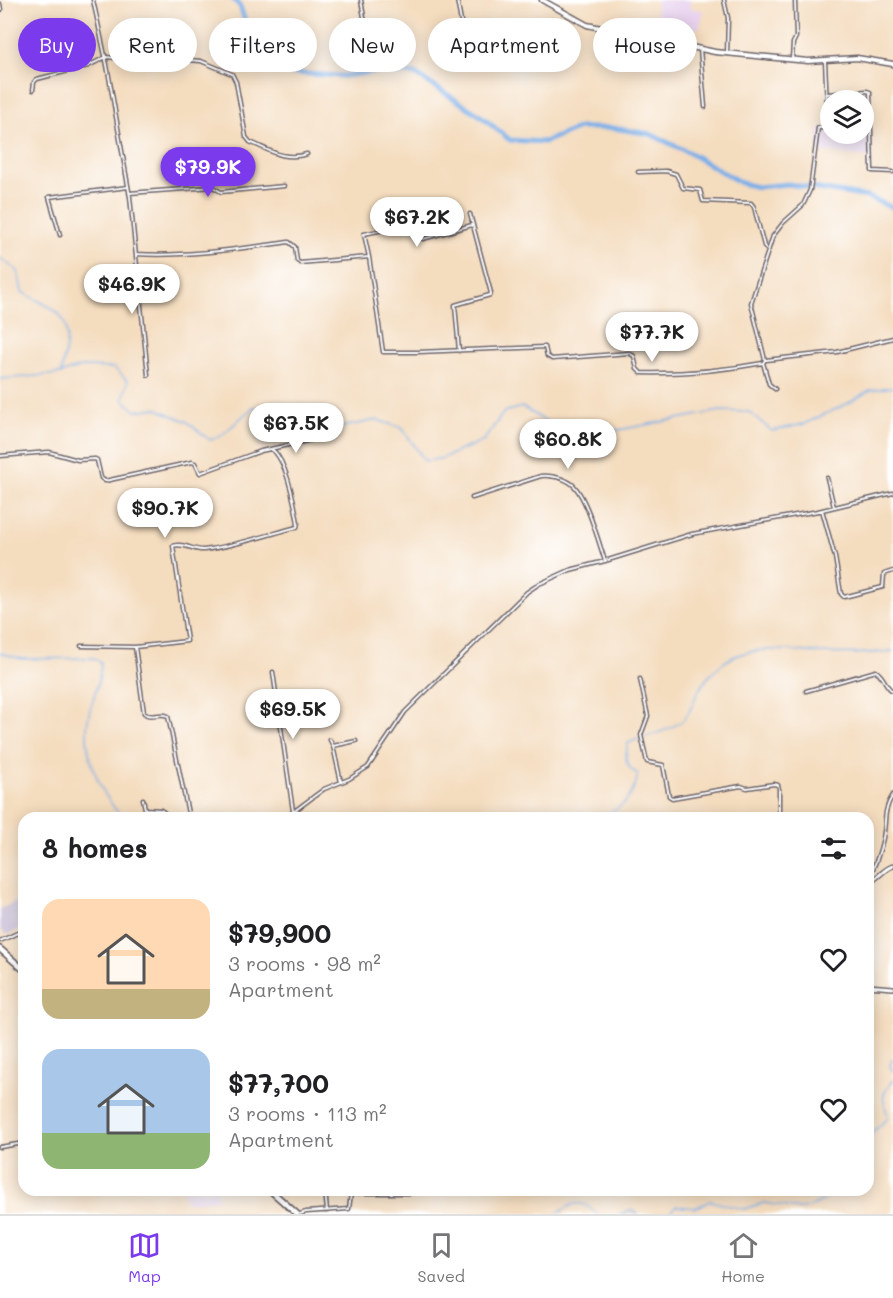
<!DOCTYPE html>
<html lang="en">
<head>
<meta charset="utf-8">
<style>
	:root { --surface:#fff; --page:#f2f2f2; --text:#202124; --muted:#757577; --line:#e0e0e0; --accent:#7c3aed }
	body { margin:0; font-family:Mali,sans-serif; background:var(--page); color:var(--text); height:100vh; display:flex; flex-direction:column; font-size:22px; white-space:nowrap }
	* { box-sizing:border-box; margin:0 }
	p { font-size:20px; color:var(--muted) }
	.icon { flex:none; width:33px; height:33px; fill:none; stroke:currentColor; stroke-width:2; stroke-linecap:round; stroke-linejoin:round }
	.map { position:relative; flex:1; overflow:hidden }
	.side { position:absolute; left:18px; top:812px; width:856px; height:384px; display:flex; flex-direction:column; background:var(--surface); border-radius:18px; box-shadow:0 3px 15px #0003 }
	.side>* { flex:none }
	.top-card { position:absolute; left:18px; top:18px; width:858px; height:54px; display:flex; gap:12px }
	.buttons { position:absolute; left:820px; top:90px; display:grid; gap:12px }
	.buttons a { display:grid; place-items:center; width:54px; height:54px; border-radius:50%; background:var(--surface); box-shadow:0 3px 15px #0003; font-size:30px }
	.price { position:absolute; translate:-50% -51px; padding:0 14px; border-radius:21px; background:#fff; color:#222; font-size:20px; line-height:39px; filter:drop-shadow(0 2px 3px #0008) }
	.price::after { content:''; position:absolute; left:50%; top:36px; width:18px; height:14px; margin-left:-9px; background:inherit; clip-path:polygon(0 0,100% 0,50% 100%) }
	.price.current { background:var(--accent); color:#fff }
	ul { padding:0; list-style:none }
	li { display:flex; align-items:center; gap:18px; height:150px; padding:0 24px }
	li span { display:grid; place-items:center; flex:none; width:168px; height:120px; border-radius:18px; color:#555 }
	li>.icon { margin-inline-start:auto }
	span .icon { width:72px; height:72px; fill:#fffc; stroke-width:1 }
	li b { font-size:26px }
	h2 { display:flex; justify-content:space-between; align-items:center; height:72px; padding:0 24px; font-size:26px }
	.chip { padding:0 21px; border-radius:27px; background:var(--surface); box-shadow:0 3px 15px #0003; font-size:21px; line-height:54px }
	.chip.current { background:var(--accent); color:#fff }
	.tab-bar { display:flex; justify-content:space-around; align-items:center; height:84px; border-top:2px solid var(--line); background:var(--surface); font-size:16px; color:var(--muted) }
	.tab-bar a { display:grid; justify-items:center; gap:3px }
	.tab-bar .current { color:var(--accent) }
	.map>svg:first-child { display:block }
</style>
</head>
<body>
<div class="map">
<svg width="893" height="1214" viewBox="0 0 893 1214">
	<rect width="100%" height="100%" fill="#fff"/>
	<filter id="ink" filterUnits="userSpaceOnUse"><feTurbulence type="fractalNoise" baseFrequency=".0167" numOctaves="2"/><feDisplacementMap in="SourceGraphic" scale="12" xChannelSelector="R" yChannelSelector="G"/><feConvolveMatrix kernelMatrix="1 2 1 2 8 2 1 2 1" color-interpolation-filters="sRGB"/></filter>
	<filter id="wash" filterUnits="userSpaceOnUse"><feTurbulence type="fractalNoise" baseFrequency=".008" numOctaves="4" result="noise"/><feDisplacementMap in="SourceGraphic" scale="24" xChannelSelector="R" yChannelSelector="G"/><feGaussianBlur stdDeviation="1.35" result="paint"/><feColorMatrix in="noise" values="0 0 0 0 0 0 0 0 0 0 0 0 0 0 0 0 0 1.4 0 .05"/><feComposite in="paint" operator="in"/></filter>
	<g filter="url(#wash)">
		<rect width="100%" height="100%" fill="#f4dcbe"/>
		<!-- built -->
		<path fill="#e8d2ee" d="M656,0H690V8L704,11L699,29L656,19Z
			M819,128L831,130V134L871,133V157L818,151Z
			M183,1190H216L218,1199L186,1202Z"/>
		<!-- industrial -->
		<path fill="#c9bfd7" d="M24,898V928L6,935L0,929V909Z"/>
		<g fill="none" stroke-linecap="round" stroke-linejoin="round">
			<!-- stream -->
			<path stroke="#7cafe8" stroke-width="1.5" d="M0,258L18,271L22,292C32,298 51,306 59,314C73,329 64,356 61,373
				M0,379L60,374L81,367L114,368L128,381L123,399L136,411L155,408L186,421L210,440L221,436L253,407L293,420L313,433L377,420L402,428L425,461L443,458L484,440L504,412L522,407L557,428L570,425L597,434L720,411L749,412L772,431L804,424L847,404L870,390L893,387
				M0,653L22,659L94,658L101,663C101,680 93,697 89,714C81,749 98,792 123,818
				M596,818C620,811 634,799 638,774C624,767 625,756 628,743C645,736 668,732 683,720C691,713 693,701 698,692C705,678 723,660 738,655C765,646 792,651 820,653C844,654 869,654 893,651
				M893,1058L890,1066L893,1071
				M868,1142L874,1131L888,1118C884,1096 878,1100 893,1080
				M557,1214C574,1202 581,1198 597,1214
				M620,1214L631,1210L638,1214
				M669,1214L676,1206L695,1208L710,1201L744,1209L764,1203L800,1209L808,1208L829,1197L850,1195L854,1190"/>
			<!-- river -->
			<path stroke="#7cafe8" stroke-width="5" d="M234,0L240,6L254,48L291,73L343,76L383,71L415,74L478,114L510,140L544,142L579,128H613L650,134L688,152L741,183L757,187L788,184L868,197L893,208"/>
		</g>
	</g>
	<g filter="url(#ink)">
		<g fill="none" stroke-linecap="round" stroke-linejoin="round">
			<!-- minor casing -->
			<g stroke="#6c6369" stroke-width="5">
				<path id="minor" d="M93,0L107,65L130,197L148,375
					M361,0L365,23
					M457,0L464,38
					M724,0L728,18L727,54
					M0,4L1,10
					M700,49L705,107
					M792,59L793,43L796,37L795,0
					M33,90L34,82L37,79L88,66L106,57L173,64L188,60L201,61L232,74L236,82L246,137L250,142C271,151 284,161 307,154
					M827,94L867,91L870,92L872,171L893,172
					M638,172L666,171L676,174L683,188L700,190L703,201L751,203L754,207L764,246L768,251
					M129,193L213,187L221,192L284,186
					M60,235L49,197L128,187
					M136,254C187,257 238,249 289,242L295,247L297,261L300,263L369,257L383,352H418L545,347L547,356L552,359L629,353L634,356L637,369L641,373C685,374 720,371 763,363L765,360L751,303L773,236L783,223L803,205L810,190L818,128H828L825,61
					M369,257L364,234L383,230L415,228L418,229L420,238L423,239L472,225
					M459,351L455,305L490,295L491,293L470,214
					M766,360L837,352L893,338
					M763,363L769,384L775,389
					M0,456L49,452L78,460L95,459L97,460L101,478L105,481L192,462L195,463L200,473L261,451L316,439
					M827,478L834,507
					M472,498L541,476C551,475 564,478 572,484C586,495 599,543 605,561
					M822,510L835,557L841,594L844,597L883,587L884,574L893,571
					M81,646L135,647L187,641L173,546C183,542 194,551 204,550C235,546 267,535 297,527L298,523C295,506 286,457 271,449
					M135,647L144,713C150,719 160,712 168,716L189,818
					M273,672L293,811
					M640,679L648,716L641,735L647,762L663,765L669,796L672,798L741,786L747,788L774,784L778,785L779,789V818
					M806,691L876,671C885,677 885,687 893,691
					M330,740L333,746L341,782
					M333,746L356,741
					M143,799L145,809L161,810L164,812L165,818
					M285,818L324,789L349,779L368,767L405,712L527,592L539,584L570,570L605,561L692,534L818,511L893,493
					M868,879C875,866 880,852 883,838C887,819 882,813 893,795
					M0,941L24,930
					M0,1147L24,1143
					M325,1190L327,1211
					M351,1193H411L426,1190
					M300,1214L306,1212L349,1209L351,1193L346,1190"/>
			</g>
			<!-- tertiary casing -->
			<g stroke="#6c6369" stroke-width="6">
				<path id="tertiary" d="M868,883C878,879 883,869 893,866
					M868,986L893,988"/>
			</g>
			<!-- secondary casing -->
			<g stroke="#6c6369" stroke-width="7">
				<path id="secondary" d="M542,0L587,25L715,52L808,61L857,58L893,64"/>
			</g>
			<!-- primary casing -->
			<g stroke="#6c6369" stroke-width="8">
				<path id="primary" d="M0,949L24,970
					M270,1190L297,1214"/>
			</g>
			<!-- minor -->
			<use href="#minor" stroke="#fff" stroke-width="2"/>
			<!-- tertiary -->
			<use href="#tertiary" stroke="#fff" stroke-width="3"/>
			<!-- secondary -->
			<use href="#secondary" stroke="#fff" stroke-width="4"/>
			<!-- primary -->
			<use href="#primary" stroke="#fff" stroke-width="4.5"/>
		</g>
	</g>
</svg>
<div class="buttons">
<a><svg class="icon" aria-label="layers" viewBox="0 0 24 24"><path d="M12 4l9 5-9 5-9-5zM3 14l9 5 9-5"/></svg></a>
</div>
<b class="price current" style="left:208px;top:198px">$79.9K</b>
<b class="price" style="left:417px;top:248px">$67.2K</b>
<b class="price" style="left:132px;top:315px">$46.9K</b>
<b class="price" style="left:652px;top:363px">$77.7K</b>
<b class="price" style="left:296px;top:454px">$67.5K</b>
<b class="price" style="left:568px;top:470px">$60.8K</b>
<b class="price" style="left:165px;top:539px">$90.7K</b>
<b class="price" style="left:293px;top:740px">$69.5K</b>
<div class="top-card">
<a class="chip current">Buy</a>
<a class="chip">Rent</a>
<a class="chip">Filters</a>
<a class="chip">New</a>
<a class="chip">Apartment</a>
<a class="chip">House</a>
</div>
<section class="side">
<h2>8 homes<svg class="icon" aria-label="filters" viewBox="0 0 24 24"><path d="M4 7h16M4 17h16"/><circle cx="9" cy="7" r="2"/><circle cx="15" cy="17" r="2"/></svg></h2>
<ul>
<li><span style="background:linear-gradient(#ffd9b3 75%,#c2b280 0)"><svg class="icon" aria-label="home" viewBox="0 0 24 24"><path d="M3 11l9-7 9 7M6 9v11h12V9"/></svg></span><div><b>$79,900</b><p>3 rooms · 98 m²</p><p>Apartment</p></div><svg class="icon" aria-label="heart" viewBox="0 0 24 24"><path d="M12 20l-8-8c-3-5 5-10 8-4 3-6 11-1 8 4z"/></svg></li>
<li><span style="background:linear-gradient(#a9c7e8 70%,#8fb573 0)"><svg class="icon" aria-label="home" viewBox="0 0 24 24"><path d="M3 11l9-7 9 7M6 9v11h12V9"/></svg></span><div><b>$77,700</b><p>3 rooms · 113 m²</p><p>Apartment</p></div><svg class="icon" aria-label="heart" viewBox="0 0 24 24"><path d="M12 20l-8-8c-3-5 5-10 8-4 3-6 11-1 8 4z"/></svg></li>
</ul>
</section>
</div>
<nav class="tab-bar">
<a class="current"><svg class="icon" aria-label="map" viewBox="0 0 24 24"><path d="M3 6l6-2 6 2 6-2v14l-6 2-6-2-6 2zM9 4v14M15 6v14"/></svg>Map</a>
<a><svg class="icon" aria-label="saved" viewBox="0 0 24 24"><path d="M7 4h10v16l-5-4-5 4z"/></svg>Saved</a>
<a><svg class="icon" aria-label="home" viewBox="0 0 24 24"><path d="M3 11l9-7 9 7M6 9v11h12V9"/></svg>Home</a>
</nav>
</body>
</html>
